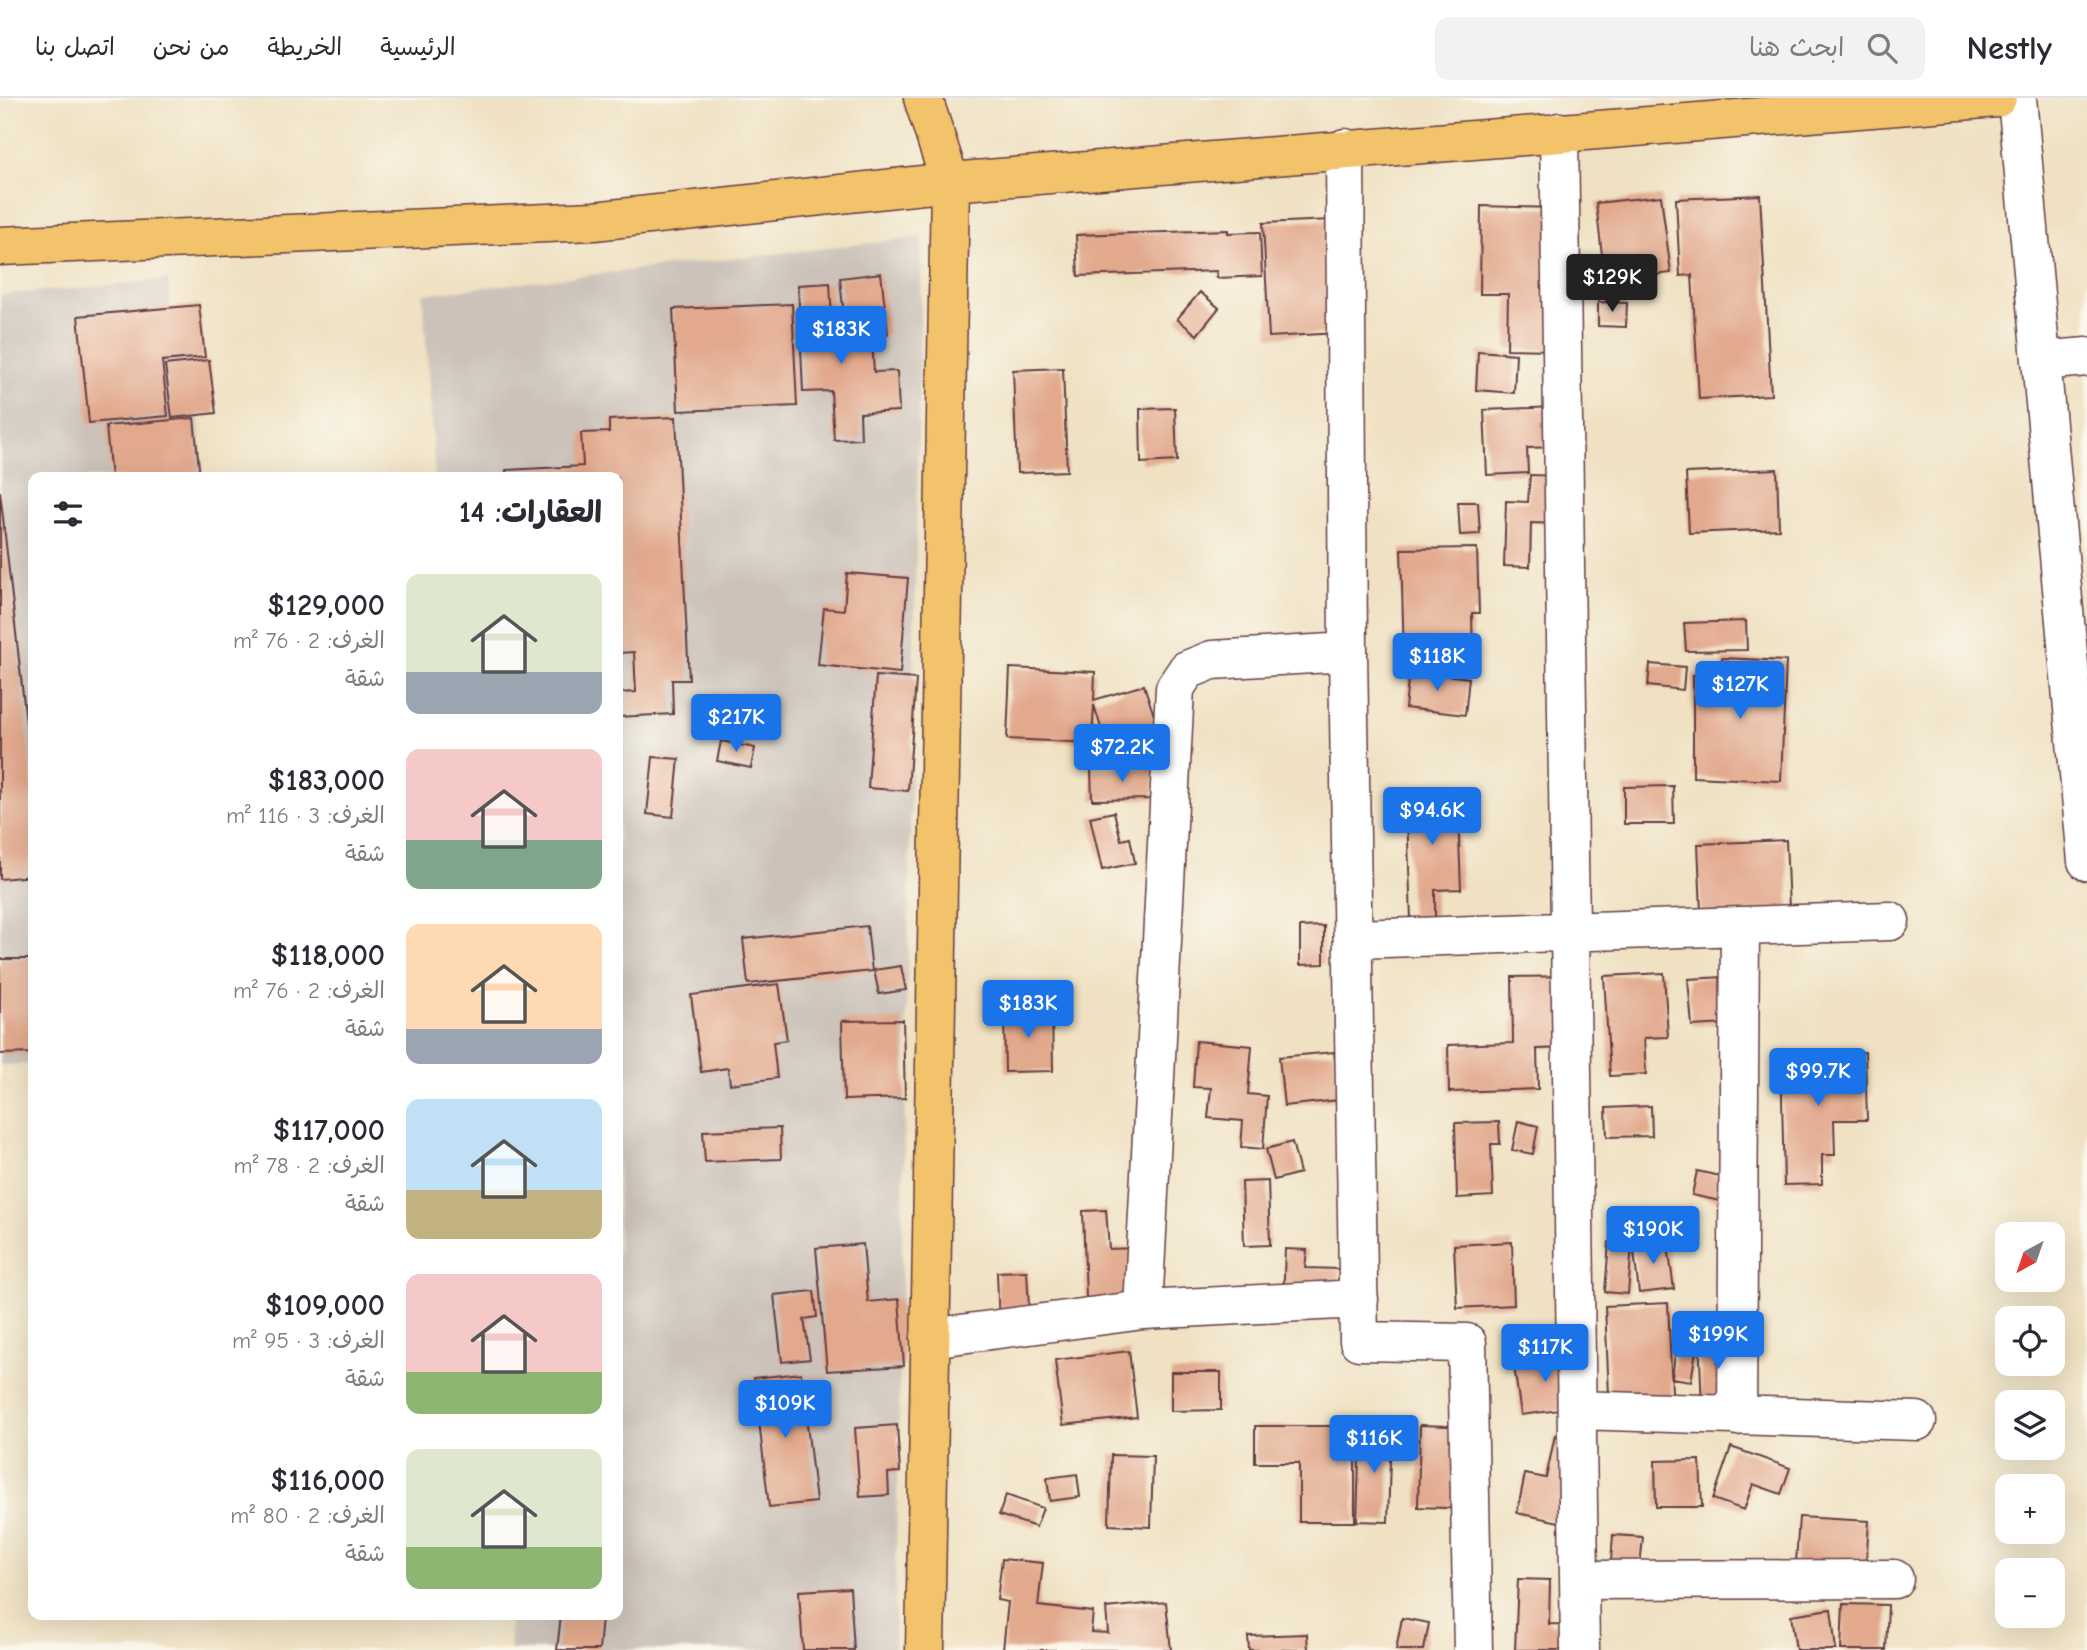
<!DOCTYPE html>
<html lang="ar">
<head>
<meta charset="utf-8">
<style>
	:root { --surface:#fff; --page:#f2f2f3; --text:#2b2b33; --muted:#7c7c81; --line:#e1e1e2; --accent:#1a73e8 }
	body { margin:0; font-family:"Comic Neue","Playpen Sans Arabic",sans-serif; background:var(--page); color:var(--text); direction:rtl; height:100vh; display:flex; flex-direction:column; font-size:26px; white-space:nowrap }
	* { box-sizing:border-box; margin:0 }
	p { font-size:23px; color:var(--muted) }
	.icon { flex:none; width:38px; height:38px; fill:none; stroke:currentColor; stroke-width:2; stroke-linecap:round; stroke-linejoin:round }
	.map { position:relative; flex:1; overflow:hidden; direction:ltr }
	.drawer { position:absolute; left:28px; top:374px; width:595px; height:1148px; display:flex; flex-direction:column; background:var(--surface); border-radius:14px; box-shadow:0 7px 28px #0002; direction:rtl }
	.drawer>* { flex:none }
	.needle { width:46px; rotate:220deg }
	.controls { position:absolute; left:1995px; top:1124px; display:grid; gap:14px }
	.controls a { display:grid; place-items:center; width:70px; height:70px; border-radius:14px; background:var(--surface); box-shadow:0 7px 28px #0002; font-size:35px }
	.price { position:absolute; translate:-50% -60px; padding:0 16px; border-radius:7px; background:var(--accent); color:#fff; font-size:23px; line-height:46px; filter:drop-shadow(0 2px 4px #0008) }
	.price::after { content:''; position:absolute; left:50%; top:42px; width:21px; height:16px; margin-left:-10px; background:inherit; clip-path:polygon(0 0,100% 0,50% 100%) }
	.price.selected { background:#222; color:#fff }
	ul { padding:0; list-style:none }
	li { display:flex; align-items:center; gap:21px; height:175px; padding:0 21px }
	li span { display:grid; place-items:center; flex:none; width:196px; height:140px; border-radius:14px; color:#555 }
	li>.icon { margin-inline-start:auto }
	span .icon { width:84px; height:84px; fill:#fffc; stroke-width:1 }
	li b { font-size:30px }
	h2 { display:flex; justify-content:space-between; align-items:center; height:84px; padding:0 21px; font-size:30px }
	header { display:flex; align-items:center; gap:42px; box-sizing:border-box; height:98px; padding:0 35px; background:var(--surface); border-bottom:2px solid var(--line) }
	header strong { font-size:33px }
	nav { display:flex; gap:38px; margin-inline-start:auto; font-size:24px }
	.search { width:490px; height:63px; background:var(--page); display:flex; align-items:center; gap:18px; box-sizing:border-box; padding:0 24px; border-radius:14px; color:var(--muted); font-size:26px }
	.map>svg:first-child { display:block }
</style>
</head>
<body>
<header>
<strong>Nestly</strong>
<div class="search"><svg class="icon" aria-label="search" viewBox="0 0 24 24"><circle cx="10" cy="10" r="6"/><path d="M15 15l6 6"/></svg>ابحث هنا</div>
<nav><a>الرئيسية</a><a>الخريطة</a><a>من نحن</a><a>اتصل بنا</a></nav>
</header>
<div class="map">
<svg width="2087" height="1552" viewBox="0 0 2087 1552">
	<rect width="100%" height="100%" fill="#fbf7ec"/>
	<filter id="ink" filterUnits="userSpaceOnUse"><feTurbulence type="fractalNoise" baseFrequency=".0143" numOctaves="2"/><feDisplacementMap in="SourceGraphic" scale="14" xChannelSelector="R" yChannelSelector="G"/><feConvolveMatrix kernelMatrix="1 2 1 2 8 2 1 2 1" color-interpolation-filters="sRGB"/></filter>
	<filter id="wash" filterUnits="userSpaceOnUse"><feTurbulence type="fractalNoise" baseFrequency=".00686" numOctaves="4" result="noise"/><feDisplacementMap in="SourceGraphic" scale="28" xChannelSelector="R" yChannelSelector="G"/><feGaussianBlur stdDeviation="1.57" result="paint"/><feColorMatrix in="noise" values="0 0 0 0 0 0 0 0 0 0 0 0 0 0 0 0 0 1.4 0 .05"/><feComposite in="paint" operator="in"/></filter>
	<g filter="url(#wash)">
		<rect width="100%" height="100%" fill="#efe1c2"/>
		<!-- industrial -->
		<path fill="#ccc2b9" d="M922,139L894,1552H510V1517H618V380H435L423,196Z
			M168,182L171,219L191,218L203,380H33V966L0,967V197Z"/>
		<g id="blocks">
			<!-- building -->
			<path fill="#e2a98d" d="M1760,97L1771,297L1699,301L1692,177L1680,178L1676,101Z
				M1661,98L1671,175L1605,183L1596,105Z
				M1481,108L1555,110L1554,252L1507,251L1508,196H1480Z
				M1332,122L1338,235L1269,239L1263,125Z
				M1228,132V135L1260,134L1262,178L1217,180V173L1078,178L1076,137Z
				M881,175L888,236L846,240L840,180Z
				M830,185L833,243L872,241L874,274L897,273L899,313L860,315L861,341L834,342L831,293L803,294L798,187Z
				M1200,194L1219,210L1197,237L1177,221Z
				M1598,204L1627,205L1626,229L1598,228Z
				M792,206L797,308L678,313L673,211Z
				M199,207L205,259L162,263L168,318L89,325L78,218Z
				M1478,253L1516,256L1514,295L1476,292Z
				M209,262L216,315L172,320L165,267Z
				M1063,270L1067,373L1017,375L1013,272Z
				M1554,309L1556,349L1527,350L1528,375L1487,377L1484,312Z
				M1175,310L1177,363L1141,365L1140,311Z
				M676,319L689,582H672L673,616L618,619V595L636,594L634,554L618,555V380H506V372L583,368L581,335L609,334V322Z
				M194,320L200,380H111L106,328Z
				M1777,371L1779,431L1689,435L1686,375Z
				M1530,377L1560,378L1558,426L1531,425L1530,469L1504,468L1506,403L1528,404Z
				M0,393L33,686V778L0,781Z
				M1458,404H1478L1480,436L1460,437Z
				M1477,450L1479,515H1472L1473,559L1404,561L1401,451Z
				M847,475L908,480L900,575L818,567L824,510L844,512Z
				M1746,523L1747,552L1686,553L1684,525Z
				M1722,560L1786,563L1781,683L1693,679V577L1722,578Z
				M1650,566L1685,569L1683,592L1648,588Z
				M1010,570L1095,574L1094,602L1144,587L1158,630L1106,646L1094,607L1092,645L1007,641Z
				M1409,573L1469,580L1465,617L1405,610Z
				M876,578L916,581L908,693L868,690Z
				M721,643L755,650L751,670L717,663Z
				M653,659L679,661L673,719L647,716Z
				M1153,670L1154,701L1092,702L1091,671Z
				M1673,688L1674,726H1624V689Z
				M1457,690L1461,791L1435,792V820L1411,821L1406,691Z
				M1114,714L1121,742L1130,740L1135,765L1102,772L1090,719Z
				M1786,742L1790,833L1702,836L1698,746Z
				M867,828L872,873L748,886L743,841Z
				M1324,828V866L1300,867V829Z
				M0,861H33V955L0,956Z
				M901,868L906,892L879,896L874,872Z
				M1664,875L1668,939L1644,940L1646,976L1610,978L1604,878Z
				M1568,878L1570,950L1537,951L1538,991L1449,994L1448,947L1513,945L1512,879Z
				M1724,879L1727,926L1692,928L1688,881Z
				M779,886L787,942L773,944L777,980L730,986L728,970L701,974L691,897Z
				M1052,910L1053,973L1005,974L1004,911Z
				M903,922L905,1000L844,1002L842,923Z
				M1196,943L1252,948L1248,996L1267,998L1263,1051L1241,1049L1243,1023L1208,1020L1211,990L1193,989Z
				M1334,954L1339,1002L1284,1008L1279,959Z
				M1865,954L1867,1022H1834L1835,1057H1822V1086L1784,1087L1781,955Z
				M1651,1008L1652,1038L1607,1039L1606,1010Z
				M1518,1023L1538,1028L1533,1056L1512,1052Z
				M1499,1024L1500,1046H1491L1493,1098L1457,1100L1455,1025Z
				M780,1030L781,1061L705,1064L703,1033Z
				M1292,1044L1300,1075L1274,1082L1266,1051Z
				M1697,1073L1734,1081L1729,1105L1692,1097Z
				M1268,1083L1270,1147L1244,1148L1242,1084Z
				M1106,1112L1109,1151L1136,1150L1141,1226L1087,1229L1083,1113Z
				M1667,1141L1674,1191L1639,1195L1633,1145Z
				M1512,1144L1514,1207L1457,1210L1454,1147Z
				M1609,1144L1632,1146L1628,1196L1605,1194Z
				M863,1146L868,1204L899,1201L904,1268L827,1273L816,1150Z
				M1285,1151L1307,1152L1305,1170L1340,1171L1338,1210L1283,1207Z
				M1027,1173L1030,1227L999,1228L997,1174Z
				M814,1193L817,1219L804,1221L810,1261L782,1264L774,1197Z
				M1668,1205L1673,1317L1610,1319L1605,1208Z
				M1699,1235H1734L1736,1312H1702Z
				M1677,1242L1697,1246L1691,1283L1672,1280Z
				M1129,1253L1137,1319L1063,1327L1055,1262Z
				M1568,1254L1576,1310L1521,1317L1513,1261Z
				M1171,1274H1221V1312L1171,1313Z
				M801,1275L816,1404L769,1409L754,1280Z
				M897,1327L900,1374L888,1375L889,1397L860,1399L855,1330Z
				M1420,1327L1477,1329L1475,1411L1418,1409Z
				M1255,1328H1355V1424H1299V1365H1255Z
				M1360,1329L1391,1330L1388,1424L1357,1423Z
				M1555,1337L1589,1344L1573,1427L1517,1415L1525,1376L1546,1380Z
				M1731,1349L1790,1370L1781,1396L1753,1386L1744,1412L1713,1401Z
				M1111,1357L1153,1358L1151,1429L1109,1427Z
				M1700,1362L1702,1409H1656L1655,1363Z
				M1077,1376L1080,1399L1050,1403L1047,1380Z
				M1006,1397L1043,1410L1036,1429L999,1417Z
				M1799,1419L1869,1423L1865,1485L1795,1480Z
				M1613,1437L1643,1439L1639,1479L1610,1477Z
				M1002,1461L1043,1465L1038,1508L1093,1514L1091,1534L1108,1535L1106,1510L1166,1504L1171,1552H1003L1008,1504L997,1502Z
				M1518,1481L1550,1482L1549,1526L1578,1527L1577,1552H1515Z
				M850,1490L854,1552H803L799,1493Z
				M1843,1506L1888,1507L1886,1552H1841Z
				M1831,1511L1836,1552H1796L1791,1517Z
				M561,1517L602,1520L599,1552H557Z
				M1402,1520L1429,1525L1424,1552H1396Z
				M1307,1536L1308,1552H1249L1248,1538Z"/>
		</g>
	</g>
	<g filter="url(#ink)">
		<use href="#blocks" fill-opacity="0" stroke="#633c42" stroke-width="2"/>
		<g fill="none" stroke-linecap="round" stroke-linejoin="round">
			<!-- minor casing -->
			<g stroke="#633c42" stroke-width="41">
				<path id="minor" d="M2017,0L2087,763
					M1559,34L1580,1552
					M1345,50L1348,554L1359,1243L1467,1245L1473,1552
					M2041,263L2087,259
					M1355,841L1890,823
					M1143,1212L1175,590L1187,572L1212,562L1348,554
					M930,1240L1143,1212L1359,1201
					M1577,1312L1917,1323
					M1737,1318L1740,828
					M1579,1482L1894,1481"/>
			</g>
			<!-- major casing -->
			<g stroke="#633c42" stroke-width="41">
				<path id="major" d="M923,0L950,84L925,1552
					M0,148L594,123L950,84L1997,0"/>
			</g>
			<!-- minor -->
			<use href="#minor" stroke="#fff" stroke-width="38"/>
			<!-- major -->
			<use href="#major" stroke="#f2c36a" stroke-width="38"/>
		</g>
	</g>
</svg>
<div class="controls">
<a><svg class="needle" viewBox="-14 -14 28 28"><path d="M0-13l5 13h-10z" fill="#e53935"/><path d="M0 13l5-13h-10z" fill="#7c7c81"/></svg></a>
<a><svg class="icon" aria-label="locate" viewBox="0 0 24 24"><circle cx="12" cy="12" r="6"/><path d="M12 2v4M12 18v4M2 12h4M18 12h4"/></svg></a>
<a><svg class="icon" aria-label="layers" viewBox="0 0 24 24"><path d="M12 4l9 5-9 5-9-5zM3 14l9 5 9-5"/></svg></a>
<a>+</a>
<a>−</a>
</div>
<b class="price selected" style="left:1612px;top:216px">$129K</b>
<b class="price" style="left:841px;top:268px">$183K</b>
<b class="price" style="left:1437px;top:595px">$118K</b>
<b class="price" style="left:1740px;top:623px">$127K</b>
<b class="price" style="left:736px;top:656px">$217K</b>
<b class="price" style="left:1122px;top:686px">$72.2K</b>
<b class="price" style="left:1432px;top:749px">$94.6K</b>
<b class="price" style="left:1028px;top:942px">$183K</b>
<b class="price" style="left:1818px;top:1010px">$99.7K</b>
<b class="price" style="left:1653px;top:1168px">$190K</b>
<b class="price" style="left:1718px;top:1273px">$199K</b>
<b class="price" style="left:1545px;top:1286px">$117K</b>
<b class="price" style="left:785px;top:1342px">$109K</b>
<b class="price" style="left:1374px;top:1377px">$116K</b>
<section class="drawer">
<h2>العقارات: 14<svg class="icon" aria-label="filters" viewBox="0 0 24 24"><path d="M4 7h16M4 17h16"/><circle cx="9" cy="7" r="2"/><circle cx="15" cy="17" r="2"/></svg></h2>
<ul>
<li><span style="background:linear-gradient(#dfe7d0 70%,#9aa5b1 0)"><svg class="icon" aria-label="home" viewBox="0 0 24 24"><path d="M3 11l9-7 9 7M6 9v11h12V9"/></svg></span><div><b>$129,000</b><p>الغرف: 2 · 76 m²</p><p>شقة</p></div></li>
<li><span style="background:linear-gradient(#f6c9c9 65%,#7fa58c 0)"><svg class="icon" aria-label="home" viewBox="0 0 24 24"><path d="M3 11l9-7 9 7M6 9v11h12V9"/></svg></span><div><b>$183,000</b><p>الغرف: 3 · 116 m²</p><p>شقة</p></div></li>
<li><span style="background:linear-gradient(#ffd9b3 75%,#9aa5b1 0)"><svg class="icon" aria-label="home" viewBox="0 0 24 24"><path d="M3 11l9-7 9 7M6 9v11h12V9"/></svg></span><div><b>$118,000</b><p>الغرف: 2 · 76 m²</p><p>شقة</p></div></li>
<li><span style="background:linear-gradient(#bfe0f5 65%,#c2b280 0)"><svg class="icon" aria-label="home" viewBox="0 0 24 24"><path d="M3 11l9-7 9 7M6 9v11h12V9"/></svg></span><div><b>$117,000</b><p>الغرف: 2 · 78 m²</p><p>شقة</p></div></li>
<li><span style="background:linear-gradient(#f6c9c9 70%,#8fb573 0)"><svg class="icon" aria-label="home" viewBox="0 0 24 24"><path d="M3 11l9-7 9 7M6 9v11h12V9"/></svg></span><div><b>$109,000</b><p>الغرف: 3 · 95 m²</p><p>شقة</p></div></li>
<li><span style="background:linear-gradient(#dfe7d0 70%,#8fb573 0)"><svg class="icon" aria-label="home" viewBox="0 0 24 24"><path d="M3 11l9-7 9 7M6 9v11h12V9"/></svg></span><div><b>$116,000</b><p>الغرف: 2 · 80 m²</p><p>شقة</p></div></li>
</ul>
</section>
</div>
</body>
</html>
